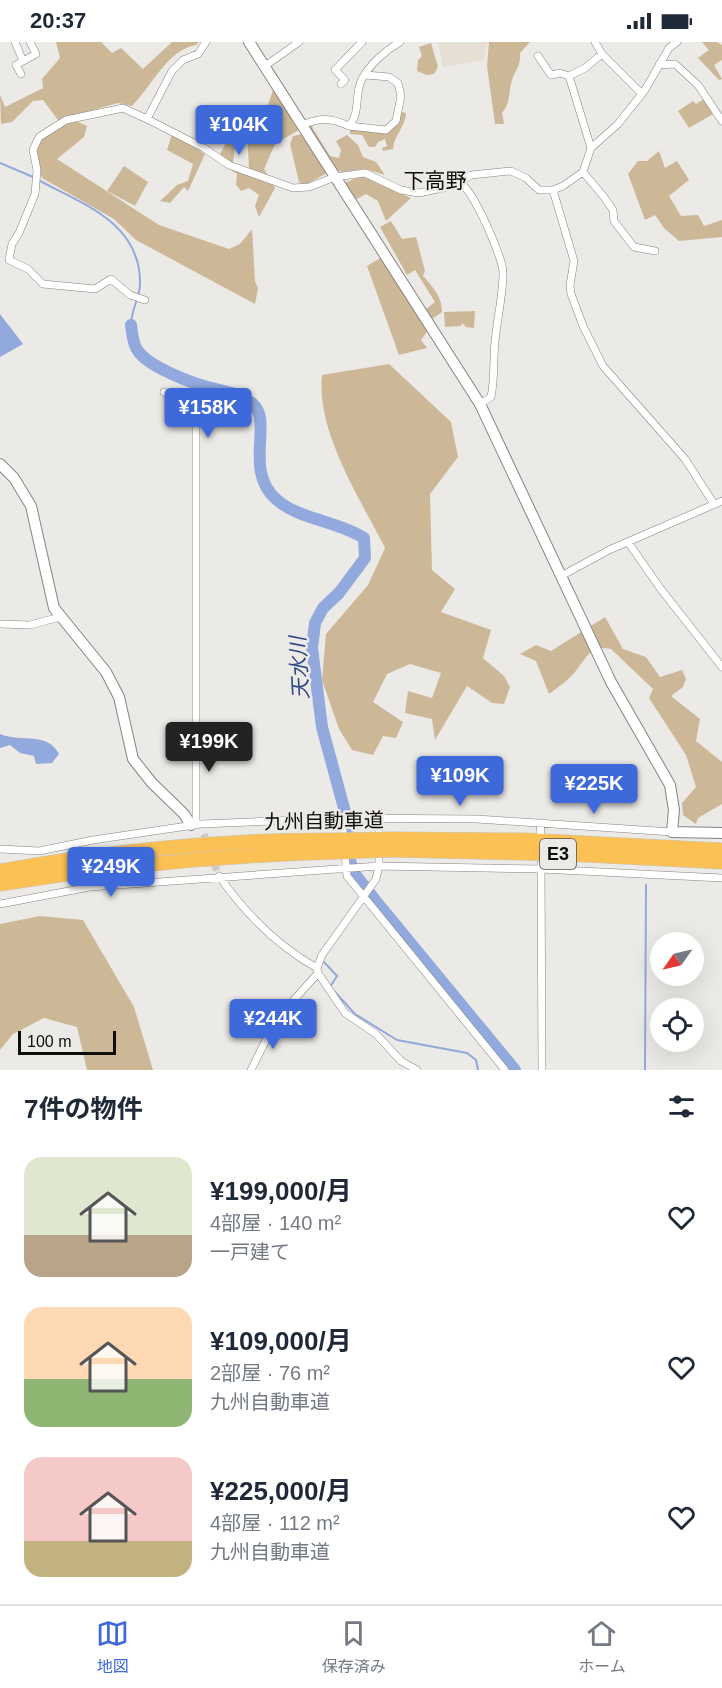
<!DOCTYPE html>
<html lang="ja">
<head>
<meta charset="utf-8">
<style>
	:root { --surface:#fff; --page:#f6f6f7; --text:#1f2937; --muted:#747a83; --line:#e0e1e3; --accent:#3e69da }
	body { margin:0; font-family:Helvetica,"Noto Sans JP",sans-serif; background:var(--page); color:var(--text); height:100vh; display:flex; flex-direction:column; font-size:22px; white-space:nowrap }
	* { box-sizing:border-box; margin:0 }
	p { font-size:20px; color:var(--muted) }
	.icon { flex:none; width:33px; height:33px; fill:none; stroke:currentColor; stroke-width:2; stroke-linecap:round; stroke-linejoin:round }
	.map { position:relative; height:1028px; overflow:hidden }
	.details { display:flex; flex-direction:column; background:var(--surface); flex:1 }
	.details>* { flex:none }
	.needle { width:39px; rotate:236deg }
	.controls { position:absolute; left:650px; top:890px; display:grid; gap:12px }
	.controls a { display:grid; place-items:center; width:54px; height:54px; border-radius:50%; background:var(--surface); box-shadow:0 6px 24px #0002; font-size:30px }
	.scale { position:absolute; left:18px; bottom:15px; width:98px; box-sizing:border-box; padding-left:6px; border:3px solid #0e0d0c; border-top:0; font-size:16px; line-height:21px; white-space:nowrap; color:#0e0d0c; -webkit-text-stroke:4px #eceae6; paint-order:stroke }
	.price { position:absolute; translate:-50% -51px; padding:0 14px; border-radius:6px; background:var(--accent); color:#fff; font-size:20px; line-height:39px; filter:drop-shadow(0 2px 3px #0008) }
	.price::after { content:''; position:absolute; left:50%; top:36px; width:18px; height:14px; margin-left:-9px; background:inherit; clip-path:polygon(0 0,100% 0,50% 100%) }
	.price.on { background:#222; color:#fff }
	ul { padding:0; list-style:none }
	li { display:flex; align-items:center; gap:18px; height:150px; padding:0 24px }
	li span { display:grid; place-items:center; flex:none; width:168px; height:120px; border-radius:18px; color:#555 }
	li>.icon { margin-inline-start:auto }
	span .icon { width:72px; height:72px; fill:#fffc; stroke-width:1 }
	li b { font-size:26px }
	h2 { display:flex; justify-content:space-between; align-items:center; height:72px; padding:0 24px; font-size:26px }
	.status { display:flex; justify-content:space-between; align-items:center; height:42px; padding:0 30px; background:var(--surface); direction:ltr }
	.status svg { height:16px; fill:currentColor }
	.menu { display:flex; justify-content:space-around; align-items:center; height:84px; border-top:2px solid var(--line); background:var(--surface); font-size:16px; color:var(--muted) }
	.menu a { display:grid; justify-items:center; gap:3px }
	.menu .on { color:var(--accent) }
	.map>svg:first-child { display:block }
</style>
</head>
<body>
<div class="status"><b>20:37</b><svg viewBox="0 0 49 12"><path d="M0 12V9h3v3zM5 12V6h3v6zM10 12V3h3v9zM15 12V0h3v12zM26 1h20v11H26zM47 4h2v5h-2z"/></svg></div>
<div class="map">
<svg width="722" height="1028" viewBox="0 0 722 1028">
	<rect width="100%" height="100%" fill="#eceae6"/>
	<!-- built -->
	<path fill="#e5dfd4" d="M438,0H488L483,18L443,25Z"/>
	<!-- green -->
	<path fill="#ccb897" d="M56,0H101L112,11L121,6L143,27L172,0H199L196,3C167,8 152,44 132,64L118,61L58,78L43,58L33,59L12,80L1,82L0,53L5,65L43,46L42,37L60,16Z
		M489,0H530L520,11C521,24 516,26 512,38C508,52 511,60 502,71L504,82H495L487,24Z
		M702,0H717L722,3V18L714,23L722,37L719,38L698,16L709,8Z
		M431,1L438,25L434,32L427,33L417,29L418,18L422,14L419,5Z
		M273,48L299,88L275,102L264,127L275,146L259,175L255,164L259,153L249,146L241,149L236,143L237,132L222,122L219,114L226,101L235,102L233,122L243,129L249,126L247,90L237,75L239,72L262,80Z
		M704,57L713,72L689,86L678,69L693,59L696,62Z
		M401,70L406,71C405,86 394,93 393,107L383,109L382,106L387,104L385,97L378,100L375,105H369L362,93L350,92V86C371,87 378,98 399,82Z
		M76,79L87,84L84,95L57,117L159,183L229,207L240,202L252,187L255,239L258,246L255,262L136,198L114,177L42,136L34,111C43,91 55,86 76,79Z
		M314,83L312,85L330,114L339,116L341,108L336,99L347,93L358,103L363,115L376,120L385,133L365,127L342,130L333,126L309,84Z
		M172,92L205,112L188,149L184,145L170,161L160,159L177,143L188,139L193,122L167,108Z
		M302,92L327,131L305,143L299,140L290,102L293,94Z
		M659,109L665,126L677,119L689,138L669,154L681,174L698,173L704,184L722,178V195L679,199L664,186L655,173L645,178L628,132L638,119H647Z
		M124,124L148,140L135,164L107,149Z
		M362,134L411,156L386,179L378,159L366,152L355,158L344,141Z
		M391,179L402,197L416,195L425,229L423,234C433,245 442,255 442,270L432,277L426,267L435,260L415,228L407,233L380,185Z
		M382,215L429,287L421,298L427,306L399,313L367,224Z
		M475,269L474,286L466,285L462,281L461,284L445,285L444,270Z
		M389,322L451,380L458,415L430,452L432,528L455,547L441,570L491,588L483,616L504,634L510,645L504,662L492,661L467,644L435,698L432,677L405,671L408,649L432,656L441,631L410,622L387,632L373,660L403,680L396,696L383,694L373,713L352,708L339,687L322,638L326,592L368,543L385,506C360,456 316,390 322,333Z
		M605,575L623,607L646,615L660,635L682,628L686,637L683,645L671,654L700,677L696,699L722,720V762L698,776L696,782L683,773L682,761L696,745L686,713L649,656L653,647L611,607C590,602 586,617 575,630C568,639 558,645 549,652L536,619L520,612L536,603L551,609Z
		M40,874L83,878L134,965L153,1028H87L77,985L44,976L13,992L0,1008V882Z"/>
	<!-- water -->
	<path fill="#92a9dd" d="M0,272L23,302L0,315Z
		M0,692C23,701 47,689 59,712L52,721L36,722L34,714L20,711L10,703L0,706Z"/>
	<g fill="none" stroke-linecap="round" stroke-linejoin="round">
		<!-- stream -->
		<path stroke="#92a9dd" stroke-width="2" d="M0,121L33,135
			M38,138C83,162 141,181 140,242C140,255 131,268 131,283
			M324,920L337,934L330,945
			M334,949L355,972L397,998L467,1011L476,1018L478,1028
			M645,1028L646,843"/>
		<!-- river -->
		<path stroke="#92a9dd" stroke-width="12" d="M131,283C132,291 133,303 138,309C149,325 193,342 212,346C226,350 243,352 254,363C272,381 244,429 276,457C297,477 338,479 364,496L365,516L339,551L323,566L315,581L312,606L322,685L348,781L350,819L354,831L375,858L515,1028"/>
		<!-- street-tunnel -->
		<path stroke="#cbc9c5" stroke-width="7" stroke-dasharray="7 3.5" stroke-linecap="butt" d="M204,792L218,832"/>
		<!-- street casing -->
		<g stroke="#868481" stroke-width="8">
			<path id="street" d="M15,0L23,19
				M595,0L602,12L641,51
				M538,14L551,33L560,31L569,34L591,106
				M659,23L675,22L698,43L722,79
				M265,24L299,0
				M21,32L16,23L36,12L30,0
				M569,34L585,26L602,12
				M341,42L345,38L335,28L362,0
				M147,77L204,106L229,123L293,146L309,145L335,135L365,131L401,148L419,151L456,143L471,133L511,129L526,136L539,148H553L563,144L583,130L591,106L618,82L645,48L669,6L677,0
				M302,83C321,75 331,76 349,84C361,71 354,52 362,37C369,23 386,8 400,0
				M349,84L386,88L396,79L401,54L398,41L389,35L366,33
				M583,130L604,155L613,168L614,179L634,205L655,209
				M460,141C473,147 503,216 503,231C503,253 497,277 495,300C493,318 495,336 491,355L480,362
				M553,148L574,219L570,243L571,252L583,284L603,324L685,417L714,462
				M145,258L130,253L111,237L95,247L43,242L28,227L9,218L12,202L19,191L35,152L37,128L33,108L39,95L66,78L123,66L147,77L172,29L183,18L198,12L206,0
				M164,350L194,369L196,375V783
				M628,500L660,546L722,625
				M561,534L609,508L722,459
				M0,582L30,583L60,575
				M342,776L347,834L505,1028
				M379,776V797
				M540,782L541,792
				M0,807L39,809L93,798L201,782L342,776L477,777L672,790
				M379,808V824L376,837L322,913L317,926L318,931L345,971L376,992L401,1019L417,1028
				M541,822L542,1028
				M219,834C245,871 277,904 317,926
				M0,862L90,845L379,824L541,827L722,836
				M251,1028L276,978L318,931"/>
		</g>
		<!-- secondary casing -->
		<g stroke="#868481" stroke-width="12">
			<path id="secondary" d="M249,0L480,362L611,640L670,743L674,768L672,790L722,791
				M0,422L14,436L31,464L54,566L106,630L119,655L133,717L152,741L184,772L191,783"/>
		</g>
		<!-- highway casing -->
		<g stroke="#c5c5c5" stroke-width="15">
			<path id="highway" d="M393,797L525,798L722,808
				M393,808L566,812L722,820
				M0,829C111,809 225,797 338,798
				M0,842C112,824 225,813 338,810"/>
		</g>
		<!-- street -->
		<use href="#street" stroke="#fff" stroke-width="7"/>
		<!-- secondary -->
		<use href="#secondary" stroke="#fff" stroke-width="10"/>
		<!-- highway -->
		<use href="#highway" stroke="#fcc155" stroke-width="14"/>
		<!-- highway-bridge casing -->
		<g stroke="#c5c5c5" stroke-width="15" stroke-linecap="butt">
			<path id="highway-bridge" d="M338,798L393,797
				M338,810L393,808"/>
		</g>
		<!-- highway-bridge -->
		<use href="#highway-bridge" stroke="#fcc155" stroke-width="14"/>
	</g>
	<g text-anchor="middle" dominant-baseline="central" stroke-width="5" stroke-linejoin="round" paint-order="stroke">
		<!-- shield labels -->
		<rect fill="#eceae6" stroke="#514f4d" stroke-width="1.5" x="540" y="797" width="36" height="30" rx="4.5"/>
		<g font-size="18" font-weight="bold" fill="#0e0d0c">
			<text x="558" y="812">E3</text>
		</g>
		<!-- street labels -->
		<g font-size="20" fill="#0e0d0c" stroke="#eceae6">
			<text transform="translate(324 779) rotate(-1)">九州自動車道</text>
		</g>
		<!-- neighbourhood labels -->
		<g font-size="21" fill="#0e0d0c" stroke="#eceae6">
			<text x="435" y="138">下高野</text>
		</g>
		<!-- water labels -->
		<g font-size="21" font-style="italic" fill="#2e4786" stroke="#eceae6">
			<text transform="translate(299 626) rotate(-93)">天水川</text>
		</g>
	</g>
</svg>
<div class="controls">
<a><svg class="needle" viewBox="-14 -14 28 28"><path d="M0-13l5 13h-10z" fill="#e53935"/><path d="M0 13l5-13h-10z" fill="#747a83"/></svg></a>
<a><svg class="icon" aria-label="locate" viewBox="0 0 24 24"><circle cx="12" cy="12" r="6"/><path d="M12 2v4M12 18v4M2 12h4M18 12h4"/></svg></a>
</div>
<div class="scale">100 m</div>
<b class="price" style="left:239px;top:114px">¥104K</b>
<b class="price" style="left:208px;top:397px">¥158K</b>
<b class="price on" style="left:209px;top:731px">¥199K</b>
<b class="price" style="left:460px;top:765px">¥109K</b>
<b class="price" style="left:594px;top:773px">¥225K</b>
<b class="price" style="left:111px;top:856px">¥249K</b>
<b class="price" style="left:273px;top:1008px">¥244K</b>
</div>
<section class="details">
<h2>7件の物件<svg class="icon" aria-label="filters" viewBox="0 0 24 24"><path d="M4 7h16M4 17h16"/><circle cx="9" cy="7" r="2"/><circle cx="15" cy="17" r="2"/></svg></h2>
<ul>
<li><span style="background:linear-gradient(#dfe7d0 65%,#b9a48a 0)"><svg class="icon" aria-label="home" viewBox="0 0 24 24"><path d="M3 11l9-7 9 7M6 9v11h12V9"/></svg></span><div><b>¥199,000/月</b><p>4部屋 · 140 m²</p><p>一戸建て</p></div><svg class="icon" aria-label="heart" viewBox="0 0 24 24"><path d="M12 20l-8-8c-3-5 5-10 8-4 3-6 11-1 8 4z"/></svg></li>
<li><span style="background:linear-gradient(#ffd9b3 60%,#8fb573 0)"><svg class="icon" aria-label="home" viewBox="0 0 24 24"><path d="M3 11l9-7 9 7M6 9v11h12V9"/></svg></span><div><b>¥109,000/月</b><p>2部屋 · 76 m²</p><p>九州自動車道</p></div><svg class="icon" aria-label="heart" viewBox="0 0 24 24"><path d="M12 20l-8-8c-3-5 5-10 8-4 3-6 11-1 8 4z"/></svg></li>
<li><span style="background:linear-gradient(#f6c9c9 70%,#c2b280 0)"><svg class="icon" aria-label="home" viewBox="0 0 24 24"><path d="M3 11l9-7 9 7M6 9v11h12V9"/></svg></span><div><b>¥225,000/月</b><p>4部屋 · 112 m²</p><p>九州自動車道</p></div><svg class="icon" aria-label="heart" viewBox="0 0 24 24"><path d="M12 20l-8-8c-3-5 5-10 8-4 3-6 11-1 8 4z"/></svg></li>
</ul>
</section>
<nav class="menu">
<a class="on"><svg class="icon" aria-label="map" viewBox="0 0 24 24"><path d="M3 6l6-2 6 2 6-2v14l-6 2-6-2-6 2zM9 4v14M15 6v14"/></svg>地図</a>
<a><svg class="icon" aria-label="saved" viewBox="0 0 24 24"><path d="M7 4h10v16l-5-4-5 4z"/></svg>保存済み</a>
<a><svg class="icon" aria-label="home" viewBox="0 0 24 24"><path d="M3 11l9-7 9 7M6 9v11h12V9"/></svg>ホーム</a>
</nav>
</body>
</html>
